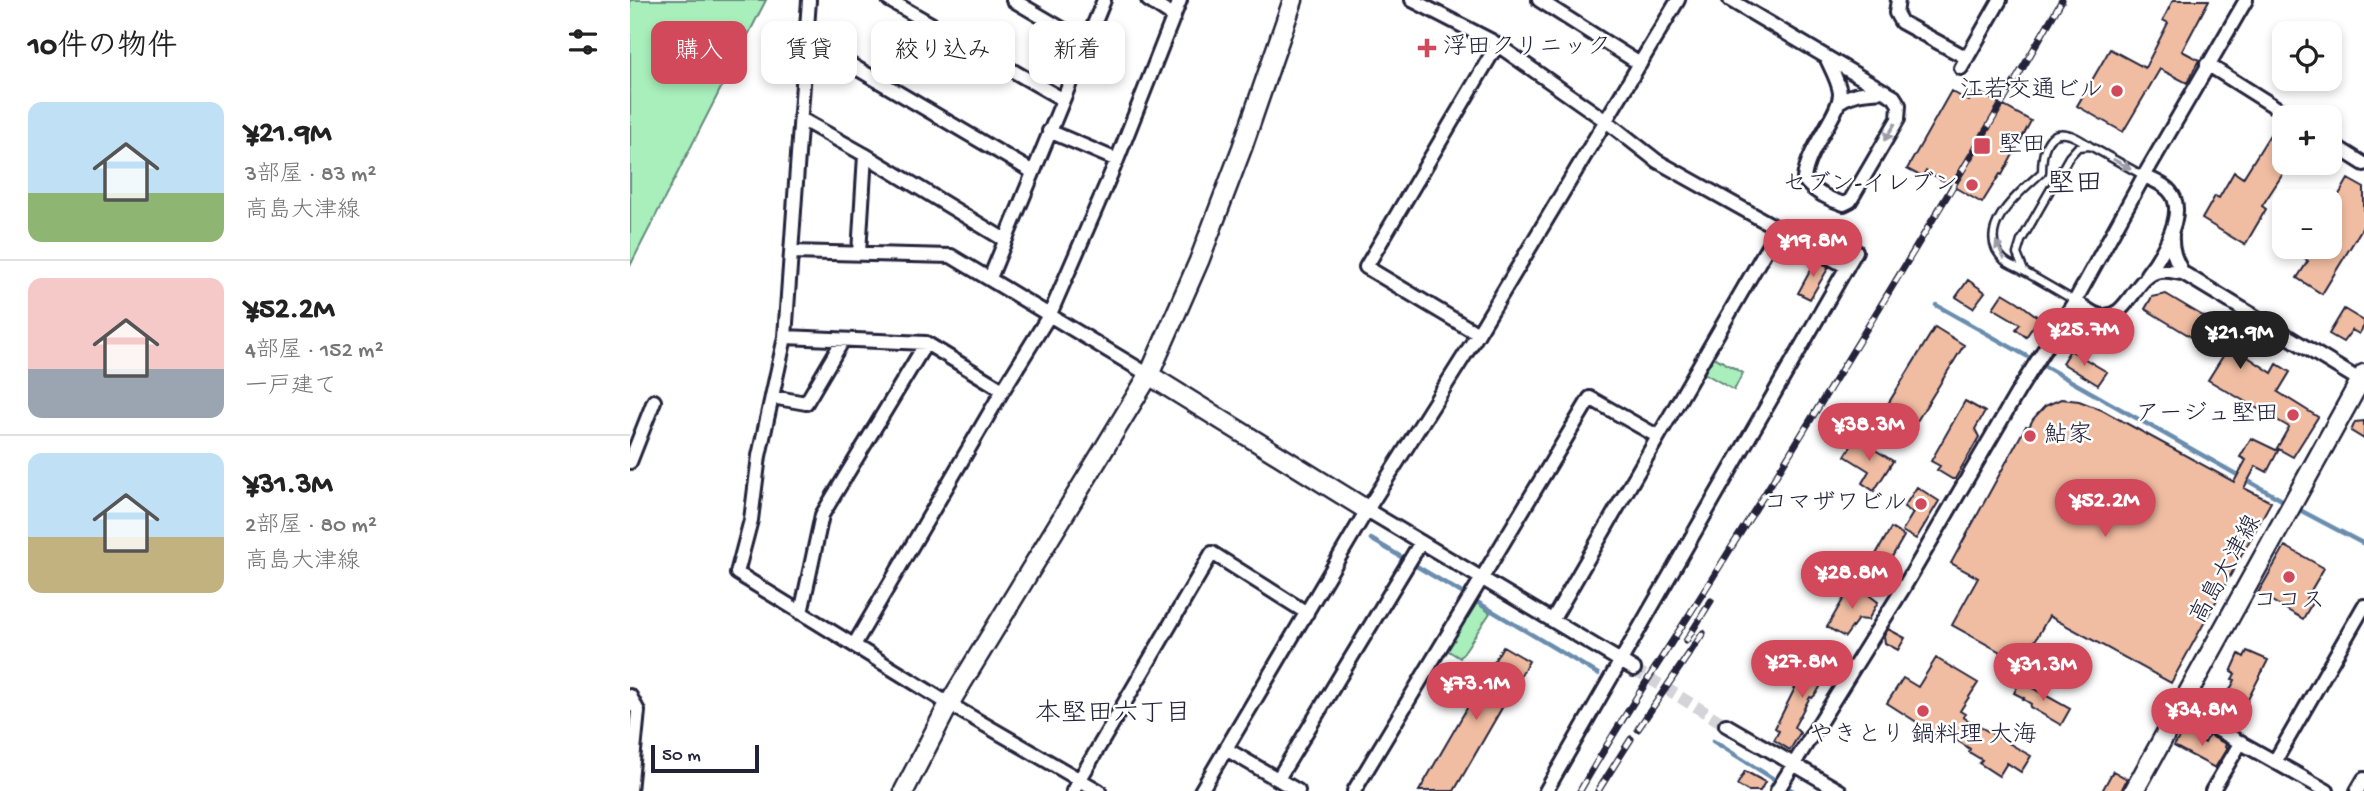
<!DOCTYPE html>
<html lang="ja">
<head>
<meta charset="utf-8">
<style>
	:root { --surface:#fff; --page:#f2f2f2; --text:#222; --muted:#767676; --line:#e0e0e0; --accent:#d1495b }
	body { margin:0; font-family:"Gochi Hand","Klee One",sans-serif; background:var(--page); color:var(--text); height:100vh; display:flex; flex-direction:column; font-size:26px; white-space:nowrap }
	* { box-sizing:border-box; margin:0 }
	p { font-size:23px; color:var(--muted) }
	.icon { flex:none; width:38px; height:38px; fill:none; stroke:currentColor; stroke-width:2; stroke-linecap:round; stroke-linejoin:round }
	.map { position:relative; flex:1; overflow:hidden }
	.details { display:flex; flex-direction:column; background:var(--surface); width:630px }
	.details>* { flex:none }
	.guide { position:absolute; left:21px; top:21px; width:665px; height:63px; display:flex; gap:14px }
	.tools { position:absolute; left:1642px; top:21px; display:grid; gap:14px }
	.tools a { display:grid; place-items:center; width:70px; height:70px; border-radius:14px; background:var(--surface); box-shadow:0 4px 10px #0003; font-size:35px }
	.scale { position:absolute; left:21px; bottom:18px; width:108px; box-sizing:border-box; padding-left:7px; border:4px solid #22223b; border-top:0; font-size:19px; line-height:24px; white-space:nowrap; color:#22223b; -webkit-text-stroke:5px #fff; paint-order:stroke }
	.price { position:absolute; translate:-50% -60px; padding:0 16px; border-radius:24px; background:var(--accent); color:#fff; font-size:23px; line-height:46px; filter:drop-shadow(0 2px 4px #0008) }
	.price::after { content:''; position:absolute; left:50%; top:42px; width:21px; height:16px; margin-left:-10px; background:inherit; clip-path:polygon(0 0,100% 0,50% 100%) }
	.price.current { background:#222; color:#fff }
	ul { padding:0; list-style:none }
	li { display:flex; align-items:center; gap:21px; height:175px; padding:0 28px }
	li+li { border-top:2px solid var(--line) }
	li span { display:grid; place-items:center; flex:none; width:196px; height:140px; border-radius:14px; color:#555 }
	li>.icon { margin-inline-start:auto }
	span .icon { width:84px; height:84px; fill:#fffc; stroke-width:1 }
	li b { font-size:30px }
	h2 { display:flex; justify-content:space-between; align-items:center; height:84px; padding:0 28px; font-size:30px }
	.pill { padding:0 24px; border-radius:14px; background:var(--surface); box-shadow:0 4px 10px #0003; font-size:24px; line-height:63px }
	.pill.current { background:var(--accent); color:#fff }
	main { display:flex; flex:1; min-height:0 }
	.map>svg:first-child { display:block }
</style>
</head>
<body>
<main>
<section class="details">
<h2>10件の物件<svg class="icon" aria-label="filters" viewBox="0 0 24 24"><path d="M4 7h16M4 17h16"/><circle cx="9" cy="7" r="2"/><circle cx="15" cy="17" r="2"/></svg></h2>
<ul>
<li><span style="background:linear-gradient(#bfe0f5 65%,#8fb573 0)"><svg class="icon" aria-label="home" viewBox="0 0 24 24"><path d="M3 11l9-7 9 7M6 9v11h12V9"/></svg></span><div><b>¥21.9M</b><p>3部屋 · 83 m²</p><p>高島大津線</p></div></li>
<li><span style="background:linear-gradient(#f6c9c9 65%,#9aa5b1 0)"><svg class="icon" aria-label="home" viewBox="0 0 24 24"><path d="M3 11l9-7 9 7M6 9v11h12V9"/></svg></span><div><b>¥52.2M</b><p>4部屋 · 152 m²</p><p>一戸建て</p></div></li>
<li><span style="background:linear-gradient(#bfe0f5 60%,#c2b280 0)"><svg class="icon" aria-label="home" viewBox="0 0 24 24"><path d="M3 11l9-7 9 7M6 9v11h12V9"/></svg></span><div><b>¥31.3M</b><p>2部屋 · 80 m²</p><p>高島大津線</p></div></li>
</ul>
</section>
<div class="map">
<svg width="1734" height="791" viewBox="0 0 1734 791">
	<rect width="100%" height="100%" fill="#fff"/>
	<filter id="ink" filterUnits="userSpaceOnUse"><feTurbulence type="fractalNoise" baseFrequency=".0143" numOctaves="2"/><feDisplacementMap in="SourceGraphic" scale="14" xChannelSelector="R" yChannelSelector="G"/><feConvolveMatrix kernelMatrix="1 2 1 2 8 2 1 2 1" color-interpolation-filters="sRGB"/></filter>
	<g filter="url(#ink)">
		<!-- green -->
		<path fill="#a8efbc" stroke="#65887c" stroke-width="2" d="M0,0H136L0,266Z
			M1084,357L1113,373L1104,390L1074,373Z
			M847,603L860,613L830,658L817,650Z"/>
		<g fill="none" stroke-linecap="round" stroke-linejoin="round">
			<!-- stream -->
			<path stroke="#6b8dae" stroke-width="4.5" d="M1306,305L1659,504
				M1666,508L1734,544
				M741,539L968,674
				M1083,741L1163,791"/>
		</g>
		<!-- building -->
		<path fill="#f0bda2" stroke="#22223b" stroke-width="2" d="M1543,0H1579L1552,51L1569,60L1557,83L1530,69L1493,132L1447,106L1480,49L1515,68L1538,23L1533,20Z
			M1345,90L1401,121L1372,175L1370,174L1352,203L1296,171L1292,177L1277,169L1321,91L1339,101Z
			M1649,120L1654,123V163H1660L1632,206L1636,209L1615,245L1572,219L1585,196L1589,198L1604,172L1613,178Z
			M1718,179L1734,188V225L1692,294L1667,278L1678,261L1668,255L1674,247H1699V212Z
			M1186,260L1199,267L1180,299L1168,293Z
			M1338,280L1355,292L1343,308L1326,297Z
			M1373,293L1388,302L1409,318L1396,337L1386,329L1390,324L1363,308Z
			M1536,294L1603,334L1597,343L1642,373L1647,364L1660,372L1648,392L1688,417L1663,457L1647,448L1659,427L1578,380L1593,356L1515,309L1522,297Z
			M1714,309L1734,321V326L1729,334L1722,330L1713,342L1699,334Z
			M1305,327L1334,345L1279,434L1250,417Z
			M1440,350L1477,372L1468,385L1432,363Z
			M1431,399L1449,401L1472,410L1604,482L1616,460L1610,457L1621,438L1648,451L1637,472L1626,466L1614,488L1641,502L1541,683L1419,616L1392,664L1322,625L1348,578L1321,563L1396,426L1399,427L1403,419L1415,406Z
			M1335,401L1355,412L1345,429L1349,437L1325,479H1322L1307,470L1310,466L1301,461Z
			M1734,421V439L1721,431L1725,422Z
			M1226,438L1263,461L1244,491L1232,483L1239,471L1215,456Z
			M1287,487L1309,501L1286,539L1272,531L1283,513L1274,507Z
			M1261,528L1274,536L1259,562L1256,560L1255,562L1245,556Z
			M1655,546L1694,568L1676,599L1682,603L1673,619L1628,593Z
			M1227,586L1248,602L1238,620L1228,619L1215,637L1197,627L1218,591L1220,592Z
			M1258,629L1275,638L1268,650L1255,643L1254,636Z
			M873,646L899,661L824,791H789Z
			M1617,651L1638,660L1603,729L1585,718L1605,680L1602,679L1605,674L1601,672L1609,654L1614,657Z
			M1187,653L1204,663L1186,694L1182,698L1180,697L1164,727L1170,733L1160,750L1144,740L1149,731L1145,728L1166,686Z
			M1306,658L1348,683L1330,711L1335,714L1333,717L1401,756L1391,772L1377,763L1369,776L1349,763L1352,760L1339,752L1340,749L1317,734L1313,739L1257,703L1273,678L1288,687Z
			M1390,681L1440,709L1431,725L1400,707L1401,704L1393,699L1394,698L1384,693Z
			M1553,731L1575,743L1579,735L1596,744L1595,747L1597,748L1585,768L1544,746Z
			M1115,771L1135,782L1130,791H1118L1107,785Z
			M1483,771L1497,779L1491,791H1472Z"/>
		<g fill="none" stroke-linecap="round" stroke-linejoin="round">
			<!-- street-tunnel -->
			<path stroke="#d3d3d8" stroke-width="12" stroke-dasharray="12 6" stroke-linecap="butt" d="M1004,669L1096,725"/>
			<!-- lane casing -->
			<g stroke="#22223b" stroke-width="11">
				<path id="lane" d="M1394,271L1387,254L1391,241L1439,157L1448,147L1460,146L1514,176
					M1445,301C1428,291 1411,281 1393,271C1388,267 1379,265 1374,260C1342,230 1391,191 1412,172C1412,155 1415,127 1440,135C1447,137 1454,142 1460,146"/>
			</g>
			<!-- street casing -->
			<g stroke="#22223b" stroke-width="18">
				<path id="street" d="M179,0L155,337L129,456L121,520L107,573L319,704L469,791
					M259,0L432,99
					M383,0L456,43
					M518,0L544,17
					M782,0L862,41L976,121L1027,161L1217,267
					M909,0L1010,64
					M1100,0L1264,97L1269,105L1268,119L1220,201L1214,204C1200,200 1182,191 1174,179C1177,148 1211,113 1210,93C1209,82 1201,68 1196,57
					M1268,0L1266,13L1271,22L1337,58
					M177,39L403,172
					M1577,64L1661,117
					M1331,68L1370,0
					M1209,102C1224,92 1238,92 1255,91
					M171,119L235,155L375,240
					M419,131L487,160
					M1699,142L1734,164
					M1514,176C1525,181 1539,186 1544,198C1553,220 1530,258 1517,274
					M1542,234C1541,250 1545,260 1553,273
					M161,252L321,256L519,375
					M229,253L235,155
					M360,278L474,0
					M1445,301C1452,305 1460,313 1468,315C1497,323 1503,279 1526,272C1535,269 1544,272 1553,273L1731,381
					M848,334L736,267L867,45
					M155,337L296,343L373,390
					M142,397L176,403L213,340
					M0,462L24,401
					M737,510L1004,669
					M171,613L192,515L296,343
					M923,619L1148,229
					M224,645L373,390L420,314L487,160L550,0
					M0,696L8,711L0,791
					M1549,708L1697,791
					M1096,725L1210,791
					M596,749L668,791
					M1645,761L1734,606
					M648,779L791,542
					M443,791L582,553L677,613
					M571,791L737,510L848,334L1048,0
					M724,791L960,398L1027,436
					M916,791L1226,251
					M1147,791L1274,587L1390,388L1445,301L1514,176L1616,0
					M1582,791L1611,742
					M1727,791L1734,779"/>
			</g>
			<!-- secondary casing -->
			<g stroke="#22223b" stroke-width="23">
				<path id="secondary" d="M519,375L737,510
					M274,791L319,704L519,375L569,261L612,148L663,0
					M1504,791L1734,374"/>
			</g>
			<!-- lane -->
			<use href="#lane" stroke="#fff" stroke-width="6"/>
			<!-- street -->
			<use href="#street" stroke="#fff" stroke-width="12"/>
			<!-- secondary -->
			<use href="#secondary" stroke="#fff" stroke-width="18"/>
			<!-- rail casing -->
			<g stroke="#22223b" stroke-width="7">
				<path id="rail" d="M1056,641L1081,601
					M1008,729L1073,633
					M950,791C997,708 1051,630 1101,548C1214,367 1326,185 1432,0
					M968,791L1001,739"/>
			</g>
			<!-- rail -->
			<use href="#rail" stroke="#fff" stroke-width="4.5" stroke-dasharray="13" stroke-linecap="butt"/>
		</g>
		<!-- one-way arrows -->
		<defs><path id="oneway-solid" d="M-6-.8H1V-3.2L6.5 0L1 3.2V.8H-6Z" transform="scale(1.75)"/></defs>
		<g fill="#9c9ca7">
			<use href="#oneway-solid" transform="translate(1260 132) rotate(121)"/>
			<use href="#oneway-solid" transform="translate(1492 164) rotate(29)"/>
			<use href="#oneway-solid" transform="translate(1370 250) rotate(-115)"/>
		</g>
	</g>
	<!-- markers -->
	<g fill="#d1495b" stroke="#fff" stroke-width="2.5">
		<path d="M793.5 37.5h7v7h7v7h-7v7h-7v-7h-7v-7h7z"/>
		<circle cx="1487" cy="91" r="7"/>
		<rect x="1343" y="137" width="18" height="18" rx="3.5"/>
		<circle cx="1342" cy="185" r="7"/>
		<circle cx="1663" cy="415" r="7"/>
		<circle cx="1400" cy="436" r="7"/>
		<circle cx="1291" cy="504" r="7"/>
		<circle cx="1659" cy="577" r="7"/>
		<circle cx="1293" cy="711" r="7"/>
	</g>
	<g text-anchor="middle" dominant-baseline="central" stroke-width="5" stroke-linejoin="round" paint-order="stroke">
		<!-- poi labels -->
		<g font-size="24" fill="#22223b" stroke="#fff" text-anchor="end">
			<text x="813" y="48" text-anchor="start">浮田クリニック</text>
			<text x="1473" y="91">江若交通ビル</text>
			<text x="1368" y="146" text-anchor="start">堅田</text>
			<text x="1328" y="185">セブン-イレブン</text>
			<text x="1649" y="415">アージュ堅田</text>
			<text x="1414" y="436" text-anchor="start">鮎家</text>
			<text x="1277" y="504">コマザワビル</text>
			<text x="1659" y="602" text-anchor="middle">ココス</text>
			<text x="1293" y="736" text-anchor="middle">やきとり 鍋料理 大海</text>
		</g>
		<!-- street labels -->
		<g font-size="24" fill="#22223b" stroke="#fff">
			<text transform="translate(1597 570) rotate(-61)">高島大津線</text>
		</g>
		<!-- neighbourhood labels -->
		<g font-size="26" fill="#22223b" stroke="#fff">
			<text x="483" y="715">本堅田六丁目</text>
		</g>
		<!-- quarter labels -->
		<g font-size="28" fill="#22223b" stroke="#fff">
			<text x="1445" y="185">堅田</text>
		</g>
	</g>
</svg>
<div class="tools">
<a><svg class="icon" aria-label="locate" viewBox="0 0 24 24"><circle cx="12" cy="12" r="6"/><path d="M12 2v4M12 18v4M2 12h4M18 12h4"/></svg></a>
<a>+</a>
<a>−</a>
</div>
<div class="scale">50 m</div>
<b class="price" style="left:1183px;top:279px">¥19.8M</b>
<b class="price" style="left:1454px;top:368px">¥25.7M</b>
<b class="price current" style="left:1610px;top:371px">¥21.9M</b>
<b class="price" style="left:1239px;top:463px">¥38.3M</b>
<b class="price" style="left:1475px;top:539px">¥52.2M</b>
<b class="price" style="left:1222px;top:611px">¥28.8M</b>
<b class="price" style="left:1172px;top:700px">¥27.8M</b>
<b class="price" style="left:1413px;top:703px">¥31.3M</b>
<b class="price" style="left:846px;top:722px">¥73.1M</b>
<b class="price" style="left:1572px;top:748px">¥34.8M</b>
<div class="guide">
<a class="pill current">購入</a>
<a class="pill">賃貸</a>
<a class="pill">絞り込み</a>
<a class="pill">新着</a>
</div>
</div>
</main>
</body>
</html>
